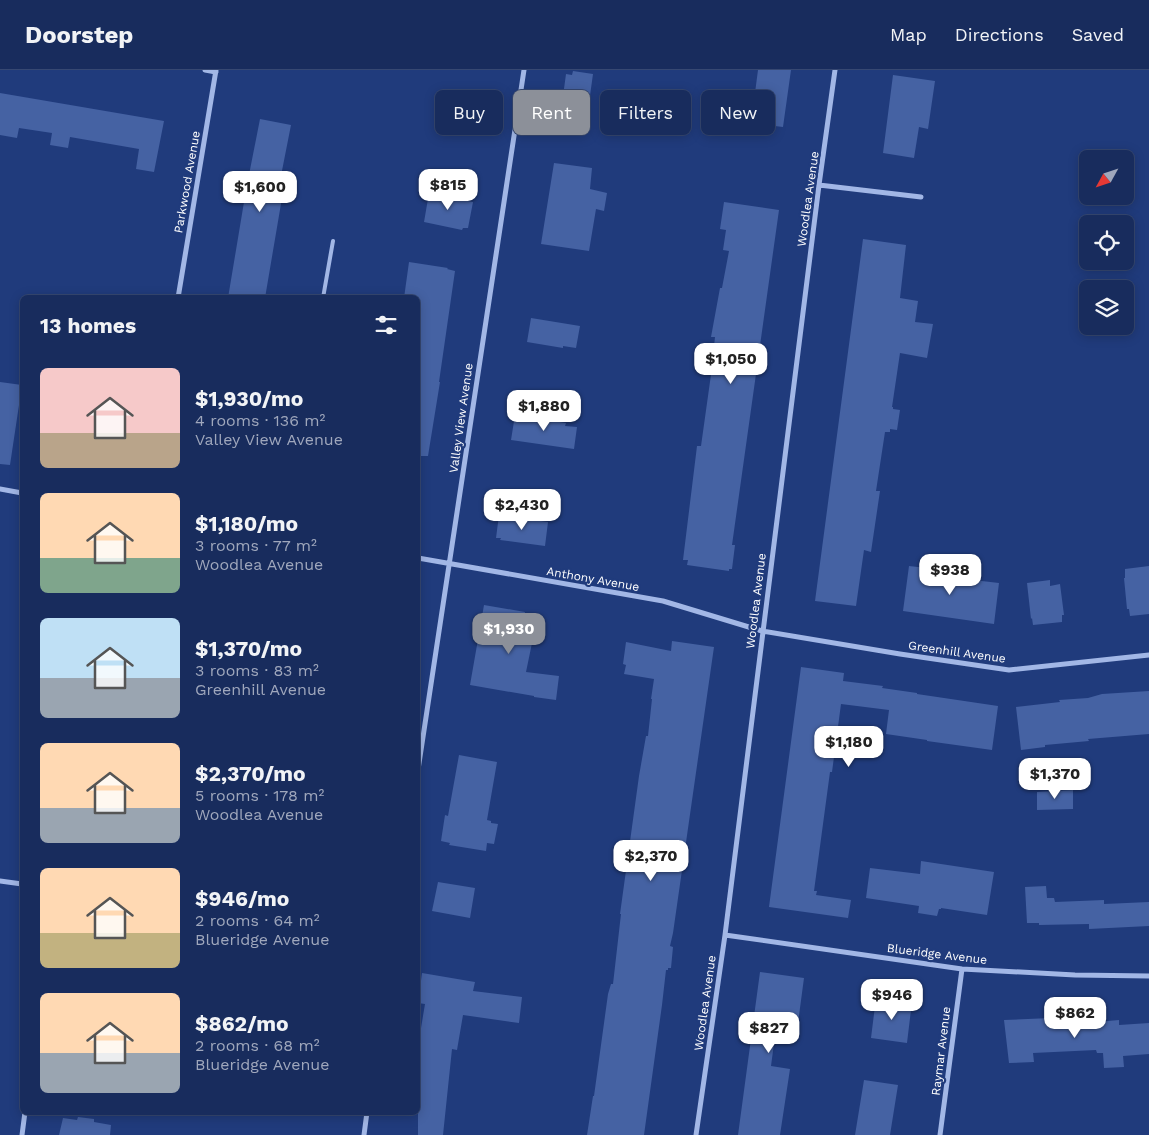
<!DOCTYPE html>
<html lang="en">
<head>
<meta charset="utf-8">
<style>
	:root { --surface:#182c5d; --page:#253866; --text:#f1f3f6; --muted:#9fa7bc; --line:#364872; --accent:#8c9099 }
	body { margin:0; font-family:"Work Sans",sans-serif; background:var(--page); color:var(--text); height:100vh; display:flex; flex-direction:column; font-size:19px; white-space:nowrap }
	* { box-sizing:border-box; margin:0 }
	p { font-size:16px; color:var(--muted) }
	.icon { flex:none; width:28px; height:28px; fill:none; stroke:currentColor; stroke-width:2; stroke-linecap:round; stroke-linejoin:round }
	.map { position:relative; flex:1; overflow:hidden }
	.side { position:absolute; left:20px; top:225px; width:400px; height:820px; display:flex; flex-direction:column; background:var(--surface); border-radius:8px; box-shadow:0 2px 12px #0003,0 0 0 1px var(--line) }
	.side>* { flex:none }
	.hud { position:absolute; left:435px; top:20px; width:475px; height:45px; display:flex; gap:10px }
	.needle { width:32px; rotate:230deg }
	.buttons { position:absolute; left:1079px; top:80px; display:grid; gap:10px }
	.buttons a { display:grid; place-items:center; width:55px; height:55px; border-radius:8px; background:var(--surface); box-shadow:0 2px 12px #0003,0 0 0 1px var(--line); font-size:25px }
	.price { position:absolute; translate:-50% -42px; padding:0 11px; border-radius:10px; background:#fff; color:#222; font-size:16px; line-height:32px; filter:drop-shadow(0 1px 2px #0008) }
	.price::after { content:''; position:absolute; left:50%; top:30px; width:15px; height:11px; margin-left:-8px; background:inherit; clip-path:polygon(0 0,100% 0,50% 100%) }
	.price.selected { background:var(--accent); color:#fff }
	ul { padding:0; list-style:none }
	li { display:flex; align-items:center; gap:15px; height:125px; padding:0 20px }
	li span { display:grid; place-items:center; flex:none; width:140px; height:100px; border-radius:8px; color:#555 }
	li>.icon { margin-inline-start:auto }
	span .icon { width:60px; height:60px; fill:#fffc; stroke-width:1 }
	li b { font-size:21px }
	h2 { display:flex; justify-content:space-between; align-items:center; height:60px; padding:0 20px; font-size:21px }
	.chip { padding:0 18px; border-radius:8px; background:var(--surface); box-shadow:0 2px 12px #0003,0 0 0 1px var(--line); font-size:18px; line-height:45px }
	.chip.selected { background:var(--accent); color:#fff }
	header { display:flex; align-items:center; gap:30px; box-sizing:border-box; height:70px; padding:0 25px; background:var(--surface); border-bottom:1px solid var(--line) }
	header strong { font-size:24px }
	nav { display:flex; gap:28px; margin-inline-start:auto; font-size:18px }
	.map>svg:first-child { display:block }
</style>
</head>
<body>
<header>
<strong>Doorstep</strong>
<nav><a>Map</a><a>Directions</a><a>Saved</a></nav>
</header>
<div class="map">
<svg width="1149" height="1065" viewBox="0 0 1149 1065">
	<rect width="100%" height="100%" fill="#203b7c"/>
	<!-- building -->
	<path fill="#4562a3" d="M758,0H791L783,57L751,53Z
		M573,1L593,4L589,33L568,30L569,27L563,26L566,4L572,5Z
		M893,5L935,11L928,59L919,57L914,88L883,83Z
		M0,23L164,51L154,102L136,99L139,79L70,67L68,78L50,75L52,63L19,58L17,68L0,65Z
		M260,49L291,55L278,121L283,122L265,228H228L246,120Z
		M554,93L592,98L590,119L607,123L604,141L596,139L589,181L541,174Z
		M429,123L467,129V131L473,132L468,158H463L462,160L424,152Z
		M724,132L779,140L732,475H735L732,499H729V501L687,495L688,490H683L697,376H701L715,276H714L715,267H711L720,218H722L729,181L723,180L726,160L720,159Z
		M863,169L906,175L900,228L918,231L915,252L933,254L927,288L900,283L892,337H893V339L900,340L897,360L890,359V362H885L876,421H880L871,482L864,480L856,536L815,531Z
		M409,192L448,198L447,199L455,201L439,312H440L428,386H418V228H404Z
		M531,248L580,256L576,278L563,276V278L527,272Z
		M0,312L22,315L10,395L0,394Z
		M515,345L566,353L565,356L577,357L574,379L511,370Z
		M499,445L548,452L545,476L500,470L501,468H496Z
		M909,496L936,499L935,502L956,505V508L999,513L994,554L903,541Z
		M1149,496V544L1130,546L1129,539H1127L1124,508H1125V499Z
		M1050,510V516L1060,514L1064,545H1062V552L1033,555L1032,548L1031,549L1027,513Z
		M484,535L525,542L524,546L537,549L526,602L559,606L556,630L534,627V626L470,615Z
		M672,571L714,577L673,863L670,876L673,877L671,898H668V900H666L662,935L644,1065H587L593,1026H594L608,924L611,914H613L621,844H620L639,706L646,666H648L652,629H651L654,609L624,604L626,595L623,594L626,572L671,581Z
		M801,597L844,603L843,611L883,616L882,618L917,623V624L998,636L992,680L927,671V670L886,664L889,640L841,634L832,702H830L814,821H817L816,825L851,830L848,848L769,837Z
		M1149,621V664L1088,669L1089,671L1045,675V677L1021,680L1016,637L1060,632L1059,630L1088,628L1102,624Z
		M459,685L497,692L487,750L491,751V753L498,754L494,774L487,773L486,781L449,775L450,773L441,771L445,745L448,746Z
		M1073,720V739L1037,740V722Z
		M921,791L994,802L987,845L941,838V839H939L937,846L918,843L919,836L866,828L870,798L920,804Z
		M438,812L475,818L470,848L432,841Z
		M1046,816L1047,828H1054L1055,832L1104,830V834L1149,832V856L1089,859V854L1039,855V853H1027L1025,817Z
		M760,902L804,908L796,968L775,966L771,996L790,999L780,1065H738Z
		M422,903L475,912L473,921L522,927L519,953L463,945L457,980L452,979L443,1065H418V976L425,934L418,933Z
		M884,928L907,930V940H911L907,973L871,968L875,936L883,937Z
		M1074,947V954L1119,950V955L1149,953V984L1123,986L1124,997L1104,998L1103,983H1097L1096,980L1033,983L1034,992L1009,993L1004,950Z
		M864,1010L898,1015L890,1065H855Z
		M78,1047L94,1049V1052L111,1055L110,1065H59L63,1048L77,1050Z"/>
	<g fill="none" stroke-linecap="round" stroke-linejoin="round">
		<!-- service -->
		<path stroke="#a2b7e6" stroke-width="4" d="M323,228L333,171"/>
		<!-- minor -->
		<path stroke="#a2b7e6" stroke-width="5" d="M205,0L216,2
			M819,115L921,127
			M178,228L216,0
			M0,419L22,423
			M418,488L663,531L762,561L900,584L1009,600L1149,585
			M418,700L524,0
			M0,811L22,814
			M725,865L962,899L1075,905L1149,906
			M22,1065L25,1042
			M364,1065L367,1042
			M696,1065L725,865L819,115L835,0
			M940,1065L962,899"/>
	</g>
	<g text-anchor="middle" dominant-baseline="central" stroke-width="4.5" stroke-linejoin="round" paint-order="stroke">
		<!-- street labels -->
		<g font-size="12" fill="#fff" stroke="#203b7c">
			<text transform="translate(187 112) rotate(-80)">Parkwood Avenue</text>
			<text transform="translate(808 129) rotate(-82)">Woodlea Avenue</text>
			<text transform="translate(461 348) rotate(-82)">Valley View Avenue</text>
			<text transform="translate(593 509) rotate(10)">Anthony Avenue</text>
			<text transform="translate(756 531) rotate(-83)">Woodlea Avenue</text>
			<text transform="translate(957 582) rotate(8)">Greenhill Avenue</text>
			<text transform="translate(937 884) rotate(7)">Blueridge Avenue</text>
			<text transform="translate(705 933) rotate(-82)">Woodlea Avenue</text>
			<text transform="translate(941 981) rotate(-83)">Raymar Avenue</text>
		</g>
	</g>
</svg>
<div class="buttons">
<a><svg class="needle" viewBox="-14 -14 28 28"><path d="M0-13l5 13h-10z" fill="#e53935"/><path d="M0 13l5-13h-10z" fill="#9fa7bc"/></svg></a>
<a><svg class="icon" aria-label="locate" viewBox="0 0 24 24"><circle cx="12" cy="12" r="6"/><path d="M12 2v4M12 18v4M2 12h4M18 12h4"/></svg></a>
<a><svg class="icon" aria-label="layers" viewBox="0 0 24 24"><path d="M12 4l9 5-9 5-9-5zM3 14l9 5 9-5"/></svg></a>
</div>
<b class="price" style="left:448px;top:141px">$815</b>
<b class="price" style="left:260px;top:143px">$1,600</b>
<b class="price" style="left:731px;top:315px">$1,050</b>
<b class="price" style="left:544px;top:362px">$1,880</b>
<b class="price" style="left:522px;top:461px">$2,430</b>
<b class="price" style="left:950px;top:526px">$938</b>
<b class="price selected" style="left:509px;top:585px">$1,930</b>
<b class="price" style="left:849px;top:698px">$1,180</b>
<b class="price" style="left:1055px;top:730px">$1,370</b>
<b class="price" style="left:651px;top:812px">$2,370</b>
<b class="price" style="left:892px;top:951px">$946</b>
<b class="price" style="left:1075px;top:969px">$862</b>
<b class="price" style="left:769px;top:984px">$827</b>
<div class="hud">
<a class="chip">Buy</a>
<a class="chip selected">Rent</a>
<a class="chip">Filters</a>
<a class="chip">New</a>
</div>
<section class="side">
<h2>13 homes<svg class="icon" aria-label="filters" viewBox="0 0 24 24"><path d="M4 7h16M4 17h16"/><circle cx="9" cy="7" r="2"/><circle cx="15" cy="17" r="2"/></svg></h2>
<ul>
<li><span style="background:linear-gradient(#f6c9c9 65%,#b9a48a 0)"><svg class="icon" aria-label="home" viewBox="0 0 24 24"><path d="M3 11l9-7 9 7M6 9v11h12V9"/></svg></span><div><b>$1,930/mo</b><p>4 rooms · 136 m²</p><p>Valley View Avenue</p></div></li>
<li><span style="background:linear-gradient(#ffd9b3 65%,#7fa58c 0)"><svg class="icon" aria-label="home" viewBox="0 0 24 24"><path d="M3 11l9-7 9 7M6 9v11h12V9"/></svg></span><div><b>$1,180/mo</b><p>3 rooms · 77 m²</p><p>Woodlea Avenue</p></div></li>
<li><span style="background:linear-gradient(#bfe0f5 60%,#9aa5b1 0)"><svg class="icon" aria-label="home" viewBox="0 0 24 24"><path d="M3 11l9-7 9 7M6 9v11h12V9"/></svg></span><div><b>$1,370/mo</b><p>3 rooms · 83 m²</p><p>Greenhill Avenue</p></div></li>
<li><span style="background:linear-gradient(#ffd9b3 65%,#9aa5b1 0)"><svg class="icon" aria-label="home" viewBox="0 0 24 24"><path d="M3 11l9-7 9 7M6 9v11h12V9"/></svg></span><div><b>$2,370/mo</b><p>5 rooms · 178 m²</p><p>Woodlea Avenue</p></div></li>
<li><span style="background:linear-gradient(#ffd9b3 65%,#c2b280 0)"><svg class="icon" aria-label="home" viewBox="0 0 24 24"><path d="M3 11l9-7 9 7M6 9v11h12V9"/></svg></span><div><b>$946/mo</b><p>2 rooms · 64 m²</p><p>Blueridge Avenue</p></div></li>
<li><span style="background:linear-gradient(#ffd9b3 60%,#9aa5b1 0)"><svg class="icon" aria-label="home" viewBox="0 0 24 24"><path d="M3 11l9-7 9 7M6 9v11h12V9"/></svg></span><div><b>$862/mo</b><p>2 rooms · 68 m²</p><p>Blueridge Avenue</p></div></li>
</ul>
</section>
</div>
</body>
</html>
